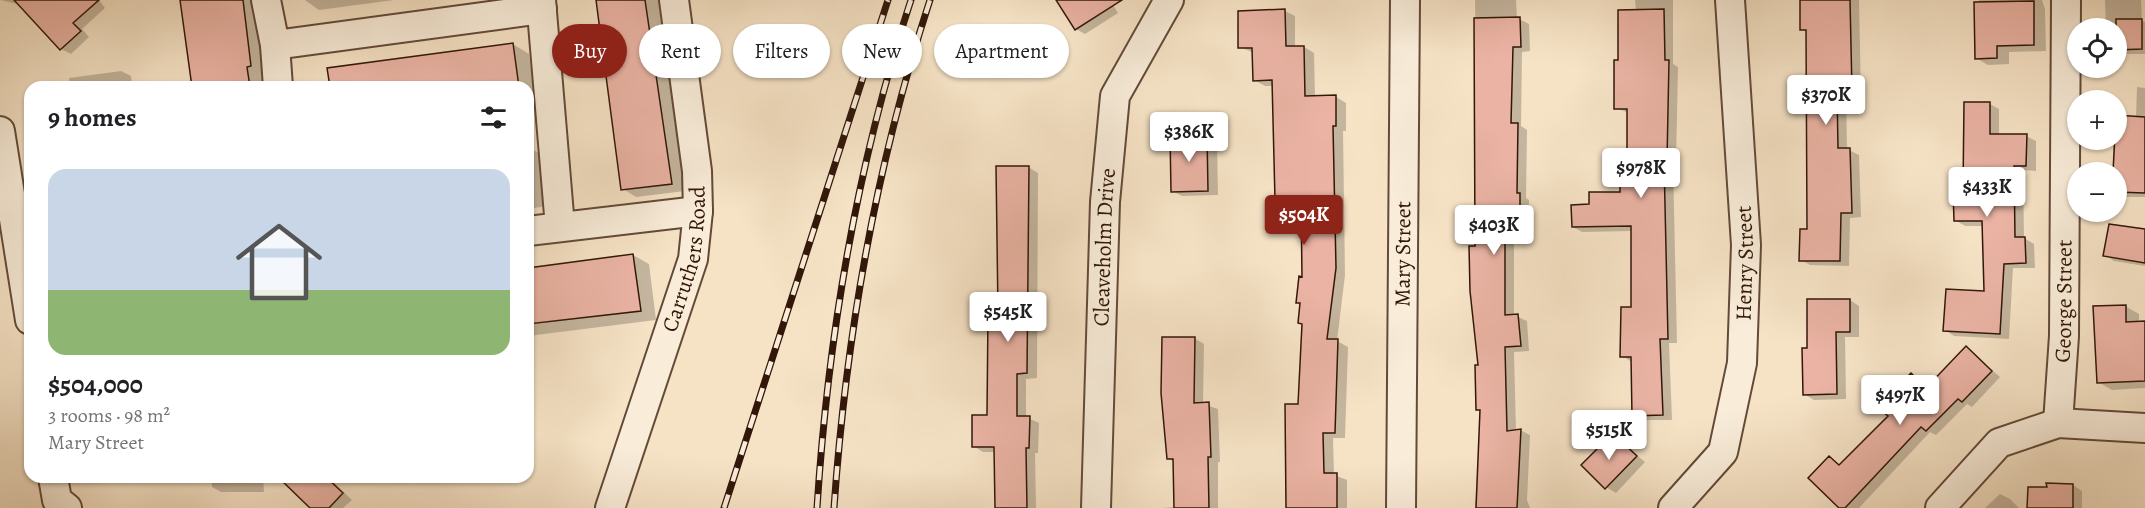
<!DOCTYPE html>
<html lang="en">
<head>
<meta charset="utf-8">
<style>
	:root { --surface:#fff; --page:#f6f6f6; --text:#202124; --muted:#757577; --line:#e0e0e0; --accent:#8f2418 }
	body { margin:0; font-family:Alegreya,serif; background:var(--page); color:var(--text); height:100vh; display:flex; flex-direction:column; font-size:22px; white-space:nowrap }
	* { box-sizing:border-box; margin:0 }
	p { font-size:20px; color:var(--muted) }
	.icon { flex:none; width:33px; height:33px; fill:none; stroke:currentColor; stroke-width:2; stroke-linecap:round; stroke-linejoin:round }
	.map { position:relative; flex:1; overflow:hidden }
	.sheet { position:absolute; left:24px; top:81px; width:510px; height:402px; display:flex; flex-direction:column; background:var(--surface); border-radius:18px; box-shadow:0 2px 4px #0004 }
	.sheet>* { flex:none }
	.hud { position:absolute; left:552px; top:24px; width:570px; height:54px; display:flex; gap:12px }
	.buttons { position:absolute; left:2067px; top:18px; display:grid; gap:12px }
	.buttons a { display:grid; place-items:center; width:60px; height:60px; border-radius:50%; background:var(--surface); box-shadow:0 2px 4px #0004; font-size:30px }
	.price { position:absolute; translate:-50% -51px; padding:0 14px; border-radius:6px; background:#fff; color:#222; font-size:20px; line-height:39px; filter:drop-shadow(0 2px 3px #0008) }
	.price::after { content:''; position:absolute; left:50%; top:36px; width:18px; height:14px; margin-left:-9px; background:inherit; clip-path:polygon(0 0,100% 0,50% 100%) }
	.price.on { background:var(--accent); color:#fff }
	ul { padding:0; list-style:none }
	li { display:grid; align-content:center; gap:12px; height:318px; padding:0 24px }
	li+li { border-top:2px solid var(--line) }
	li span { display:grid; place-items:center; height:186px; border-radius:18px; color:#555 }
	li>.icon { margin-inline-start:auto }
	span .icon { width:108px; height:108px; fill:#fffc; stroke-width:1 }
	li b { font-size:26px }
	h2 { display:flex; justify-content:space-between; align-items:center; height:72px; padding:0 24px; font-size:26px }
	.pill { padding:0 21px; border-radius:27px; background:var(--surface); box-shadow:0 2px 4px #0004; font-size:21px; line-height:54px }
	.pill.on { background:var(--accent); color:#fff }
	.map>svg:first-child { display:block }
</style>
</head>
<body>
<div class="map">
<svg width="2145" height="508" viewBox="0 0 2145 508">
	<rect width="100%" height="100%" fill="#f6e3c6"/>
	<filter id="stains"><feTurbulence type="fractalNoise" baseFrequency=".00333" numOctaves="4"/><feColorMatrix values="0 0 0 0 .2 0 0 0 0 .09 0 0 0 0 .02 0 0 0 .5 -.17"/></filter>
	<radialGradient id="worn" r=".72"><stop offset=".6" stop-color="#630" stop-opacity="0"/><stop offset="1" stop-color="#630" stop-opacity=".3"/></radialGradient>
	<!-- shadow -->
	<path fill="#0003" d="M0,0H37L35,8Z
		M50,0H99L105,8L82,29L89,37L71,54L61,49L32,17Z
		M181,0H257L265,87H193Z
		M305,0H394L319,10Z
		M598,0H658L685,191L636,197L623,189Z
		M1058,0H1110L1118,13L1085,34L1076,29Z
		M1475,0H1516L1517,18L1529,24L1530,51L1522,52L1521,126L1527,130L1526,198L1529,200V228L1514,229V315L1527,321L1529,351L1514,352L1516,431L1520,430L1530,435L1527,500L1530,508H1475L1481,412L1477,409L1480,367Z
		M1635,0H1673V64L1678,67L1676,164H1673L1677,343H1669L1672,420H1642L1633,415L1632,362L1622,356L1633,308L1632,231L1582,232L1573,227L1590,206L1629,187V113L1616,108L1620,62L1636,11Z
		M1808,0H1859L1861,96H1846L1847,149L1859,155L1861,217L1850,218L1849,266L1810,265L1801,260L1808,231L1807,32L1802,29Z
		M1979,0H2042L2045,9L2046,51L2009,52V64L1988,65L1976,58Z
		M2105,0H2141L2142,21L2145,22V54H2116V28H2106Z
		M1285,11L1295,16V48L1304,47L1314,53L1315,97H1336L1346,103V131H1343L1345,275L1337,341L1348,347L1345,438H1333L1334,475L1347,480V508H1290L1299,405L1303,324L1302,304L1298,302L1304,278L1303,205H1287L1276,199L1274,86H1265L1254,80V53L1240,47Z
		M513,44L529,54L537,109L528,110V87H332Z
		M121,71L131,76L132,87H71L69,78Z
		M2137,87L2145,88V197H2123L2116,193L2113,140H2116L2136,118Z
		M1990,104L1999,109V136H2026L2036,141V171L2023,170L2024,238L2034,244L2035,268H2013L2009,339L1954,336L1945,330L1985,292L1984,226H1965L1955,220Z
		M1207,135L1217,141L1218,195L1182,196L1172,191Z
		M528,147L539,153L546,206L528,209Z
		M1028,167L1038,173L1037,378L1026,379V417L1039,423L1038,453H1035L1036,508H996V452H983L973,446L989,416L999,315Z
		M2145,231V266L2114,261L2105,255Z
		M633,255L649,264L656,320L528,336V269Z
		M1850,300L1859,306V337H1845L1846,399L1814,400L1804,394L1808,350Z
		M2125,306L2139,314V323L2145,322V388L2112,390L2098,382Z
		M1194,338L1204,344L1203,404L1218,409L1220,462H1218V508H1163L1175,507V462L1168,458Z
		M1966,348L2000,377L1972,407L1967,404L1936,435L1930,432L1859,508H1841L1829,458L1841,466L1890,416L1911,375L1928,388Z
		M1616,438L1645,462L1616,493L1606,487Z
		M117,477H172V480L126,483Z
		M212,477H263L264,492H221L212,487Z
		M280,477H328L352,500L343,508H312Z
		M2073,485L2082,491V508H2029Z
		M2000,494L2010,499L2019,508H1985Z"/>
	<!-- building -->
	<path fill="#eab3a4" stroke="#321709" stroke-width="1.5" d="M14,0H99L73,23L81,31L60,50Z
		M180,0H243L251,66L247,67L250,87H192Z
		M596,0H645L672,184L621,190Z
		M1056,0H1122L1075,30Z
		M1800,0H1850L1852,91H1837L1838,148H1850L1852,213H1841L1840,261H1799L1800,229H1807L1806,30H1800Z
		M2034,1V45L1997,46V58L1975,59L1974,2Z
		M1285,9L1286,46H1304L1305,96L1336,95V126H1333L1336,268L1327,339H1338L1335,433H1323L1324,473H1337V508H1286L1285,404H1298L1302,324L1298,323L1300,303H1296L1299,276L1302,277L1301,199L1275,200L1272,80L1253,81L1252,48H1238V11Z
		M1664,9L1665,60H1669L1667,160H1664L1668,339H1660L1663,415L1632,416L1631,357H1620L1621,307H1631V226L1572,227L1571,205L1589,204V192H1620V186H1627V109H1614V60H1618V10Z
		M1520,17L1521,47H1513L1511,123H1518L1517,193H1520V224H1505V315L1518,314L1521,346L1505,347L1507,431L1521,429L1517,508H1476L1480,410H1476L1475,365H1478L1470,291L1469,246H1475L1474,18Z
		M2116,19H2142V49L2116,50Z
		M513,43L519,87H330L327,68Z
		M1964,102H1990V134H2027L2026,166H2014L2015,237H2025L2026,263L2004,264L2000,334L1943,331L1946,289L1984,291L1982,221H1954L1953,189H1963Z
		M2116,115L2145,117V193L2116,192V172H2113Z
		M1170,134H1207L1208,191L1171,192Z
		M996,166H1029L1027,373L1017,374V416H1030L1029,448H1026L1027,508H995L994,447H972V415H987L988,314L998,313Z
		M2109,224L2145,229V263L2103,256Z
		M633,254L641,311L528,324V268Z
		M1807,299H1850V332H1836L1837,394L1803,395L1802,348H1807Z
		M2126,305V322L2145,321V381L2097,383L2093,306Z
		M1162,337H1195L1194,403L1209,402L1211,457H1208L1209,508H1174L1173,459H1167L1161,393Z
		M1966,346L1992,371L1962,402L1958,399L1926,431L1921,427L1845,508H1839L1808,478L1829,456L1839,465L1888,416L1877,407L1911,373L1926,388Z
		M1609,437H1617L1637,456L1605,489L1581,465Z
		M278,477H326L343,493L329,508H310Z
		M2046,483L2073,484V508H2027L2028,487H2047Z"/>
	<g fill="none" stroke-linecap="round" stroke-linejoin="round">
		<!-- street casing -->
		<g stroke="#634a38" stroke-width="32">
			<g id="street">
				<path d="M266,0L275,45L278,87"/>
				<path d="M541,0L560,227"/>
				<path d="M275,45L542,9"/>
				<path d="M0,131L30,320"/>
				<path d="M528,231L698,211"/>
				<path id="s1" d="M2058,423L2064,336L2066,0"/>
				<path d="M53,477L57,500L67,508"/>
				<path id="s2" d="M610,508L693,259L698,211L697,171L674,0"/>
				<path id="s3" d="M1096,508L1105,202L1115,96L1169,0"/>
				<path id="s4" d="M1401,508L1405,0"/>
				<path id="s5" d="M1673,508L1723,452L1742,363L1746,245L1730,0"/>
				<path d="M1940,508L1999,443L2058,423L2145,428"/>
			</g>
		</g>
		<!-- street -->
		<use href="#street" stroke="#f9edda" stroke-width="28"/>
		<!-- rail casing -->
		<g stroke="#321709" stroke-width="7">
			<path id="rail" d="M724,508L888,0
				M817,508C828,336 857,164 911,0
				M834,508C846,335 876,165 930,0"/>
		</g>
		<!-- rail -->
		<use href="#rail" stroke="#f9edda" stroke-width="4.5" stroke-dasharray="14" stroke-linecap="butt"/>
	</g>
	<g text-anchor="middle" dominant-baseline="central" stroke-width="4.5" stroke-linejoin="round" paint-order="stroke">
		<!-- street labels -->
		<g font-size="22" fill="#321709" stroke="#f9edda">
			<text stroke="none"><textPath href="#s3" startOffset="261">Cleaveholm Drive</textPath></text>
			<text stroke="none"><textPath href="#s4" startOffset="254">Mary Street</textPath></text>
			<text stroke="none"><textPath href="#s2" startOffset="261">Carruthers Road</textPath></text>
			<text stroke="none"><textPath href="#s5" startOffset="266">Henry Street</textPath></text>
			<text stroke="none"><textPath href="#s1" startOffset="122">George Street</textPath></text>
		</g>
	</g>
	<rect width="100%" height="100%" filter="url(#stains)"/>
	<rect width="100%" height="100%" fill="url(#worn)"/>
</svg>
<div class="buttons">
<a><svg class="icon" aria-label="locate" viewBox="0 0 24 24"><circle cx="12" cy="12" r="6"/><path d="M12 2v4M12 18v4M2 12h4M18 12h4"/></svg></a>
<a>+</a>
<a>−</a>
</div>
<b class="price" style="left:1826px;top:126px">$370K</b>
<b class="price" style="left:1189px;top:163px">$386K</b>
<b class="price" style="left:1641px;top:199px">$978K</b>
<b class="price" style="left:1987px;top:218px">$433K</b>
<b class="price on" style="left:1304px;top:246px">$504K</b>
<b class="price" style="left:1494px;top:256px">$403K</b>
<b class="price" style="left:1008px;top:343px">$545K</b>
<b class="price" style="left:1900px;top:426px">$497K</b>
<b class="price" style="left:1609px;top:461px">$515K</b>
<div class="hud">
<a class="pill on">Buy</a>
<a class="pill">Rent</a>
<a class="pill">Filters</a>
<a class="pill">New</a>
<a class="pill">Apartment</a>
</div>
<section class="sheet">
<h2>9 homes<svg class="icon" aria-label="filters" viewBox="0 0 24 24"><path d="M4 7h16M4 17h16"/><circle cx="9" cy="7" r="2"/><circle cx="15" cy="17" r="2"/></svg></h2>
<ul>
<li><span style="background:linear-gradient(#c9d6e8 65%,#8fb573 0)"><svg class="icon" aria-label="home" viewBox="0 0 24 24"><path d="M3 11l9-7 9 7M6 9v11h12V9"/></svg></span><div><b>$504,000</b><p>3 rooms · 98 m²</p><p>Mary Street</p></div></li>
</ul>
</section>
</div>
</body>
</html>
